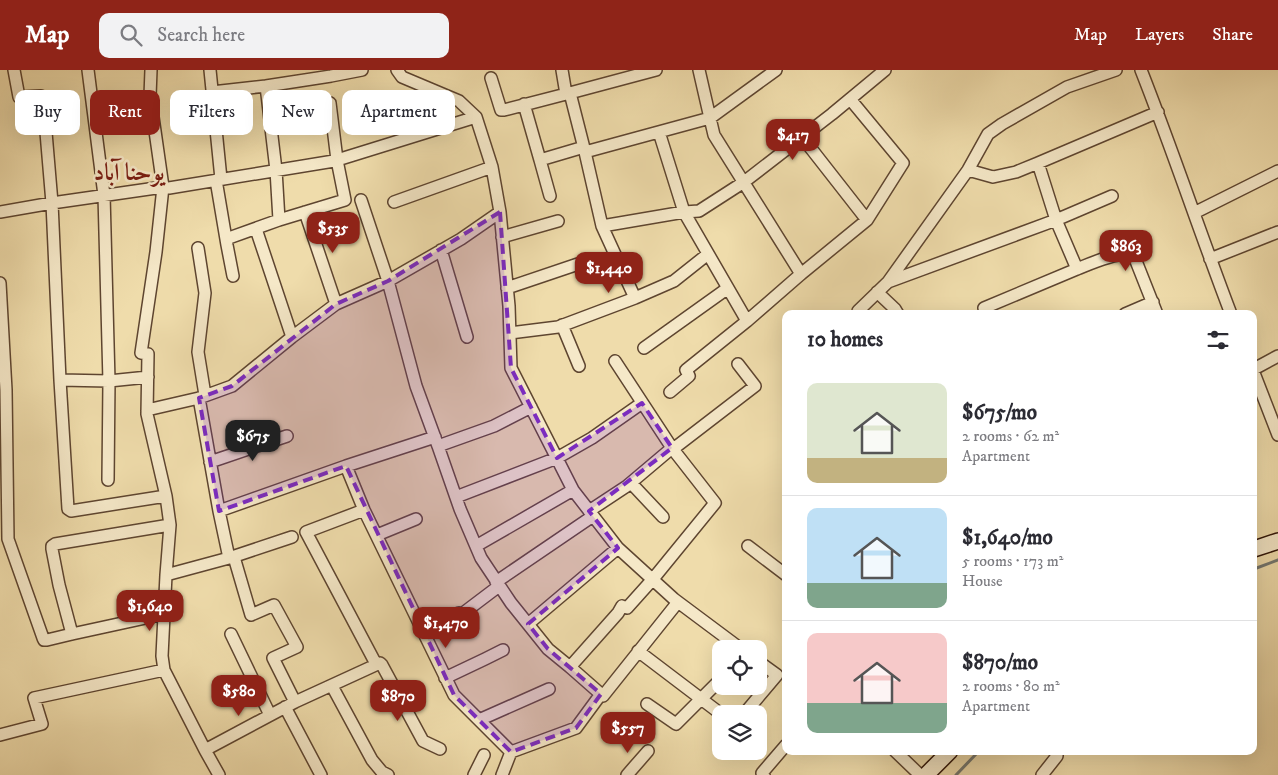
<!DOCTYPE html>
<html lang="en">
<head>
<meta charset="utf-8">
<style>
	:root { --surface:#fff; --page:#f2f2f3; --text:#2b2b33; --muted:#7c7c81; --line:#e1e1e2; --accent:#8f2418 }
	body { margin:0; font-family:"IM FELL DW Pica",Amiri,serif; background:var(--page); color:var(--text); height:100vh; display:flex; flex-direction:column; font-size:19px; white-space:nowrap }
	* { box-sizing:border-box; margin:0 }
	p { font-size:16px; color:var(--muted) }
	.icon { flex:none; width:28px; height:28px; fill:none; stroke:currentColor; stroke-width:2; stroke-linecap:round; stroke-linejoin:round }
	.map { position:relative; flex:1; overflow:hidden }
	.sheet { position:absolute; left:782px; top:240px; width:475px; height:445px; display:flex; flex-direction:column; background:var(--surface); border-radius:10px; box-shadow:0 5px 20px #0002 }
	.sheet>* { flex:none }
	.banner { position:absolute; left:15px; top:20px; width:475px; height:45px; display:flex; gap:10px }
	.controls { position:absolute; left:712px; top:570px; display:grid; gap:10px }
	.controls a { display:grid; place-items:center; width:55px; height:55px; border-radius:10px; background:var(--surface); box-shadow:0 5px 20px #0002; font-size:25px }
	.price { position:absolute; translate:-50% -42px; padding:0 11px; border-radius:10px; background:var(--accent); color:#fff; font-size:16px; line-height:32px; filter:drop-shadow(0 1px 2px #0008) }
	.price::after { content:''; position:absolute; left:50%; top:30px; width:15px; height:11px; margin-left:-8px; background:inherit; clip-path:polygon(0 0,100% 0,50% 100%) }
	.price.selected { background:#222; color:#fff }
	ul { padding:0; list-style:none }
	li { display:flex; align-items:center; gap:15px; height:125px; padding:0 25px }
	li+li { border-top:1px solid var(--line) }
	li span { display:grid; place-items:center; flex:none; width:140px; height:100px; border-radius:10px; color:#555 }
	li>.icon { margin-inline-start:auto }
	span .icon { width:60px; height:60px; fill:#fffc; stroke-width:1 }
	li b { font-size:21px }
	h2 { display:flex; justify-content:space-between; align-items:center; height:60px; padding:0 25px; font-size:21px }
	.tag { padding:0 18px; border-radius:10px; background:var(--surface); box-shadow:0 5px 20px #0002; font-size:18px; line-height:45px }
	.tag.selected { background:var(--accent); color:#fff }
	header { display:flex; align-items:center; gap:30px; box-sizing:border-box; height:70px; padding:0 25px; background:var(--accent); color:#fff }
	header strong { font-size:24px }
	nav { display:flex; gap:28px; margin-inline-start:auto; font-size:18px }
	.search { width:350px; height:45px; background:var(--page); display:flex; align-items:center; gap:12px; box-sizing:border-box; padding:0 18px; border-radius:10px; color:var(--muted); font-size:19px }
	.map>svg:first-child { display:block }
</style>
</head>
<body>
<header>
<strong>Map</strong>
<div class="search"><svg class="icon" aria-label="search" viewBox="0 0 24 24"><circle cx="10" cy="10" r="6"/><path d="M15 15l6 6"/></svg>Search here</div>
<nav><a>Map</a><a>Layers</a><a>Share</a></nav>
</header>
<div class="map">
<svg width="1278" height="705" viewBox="0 0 1278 705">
	<rect width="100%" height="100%" fill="#efdcab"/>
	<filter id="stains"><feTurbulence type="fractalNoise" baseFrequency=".004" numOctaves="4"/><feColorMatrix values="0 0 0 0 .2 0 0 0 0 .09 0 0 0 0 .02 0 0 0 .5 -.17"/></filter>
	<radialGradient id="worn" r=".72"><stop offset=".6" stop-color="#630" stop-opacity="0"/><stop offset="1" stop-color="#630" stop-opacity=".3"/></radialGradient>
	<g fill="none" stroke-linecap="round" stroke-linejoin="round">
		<!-- stream -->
		<path stroke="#727670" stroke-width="3" d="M1254,499L1278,490
			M956,705L979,681"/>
		<!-- street casing -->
		<g stroke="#5e4530" stroke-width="14">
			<path id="street" d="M14,0L19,27L41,26L43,27L52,133L60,310L109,311L148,307
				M88,0L104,125L109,311L108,410
				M151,0L150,26L163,117L156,182L141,283L148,284L147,344L166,426L170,455L166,505
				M210,0L221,109
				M397,0L402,7L459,31L476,47L492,97L500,142L509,236L511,298L573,420L618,478L674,529L741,579
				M699,0L710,48L776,0
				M1141,0C1173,81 1200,163 1231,244
				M491,8L500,37L501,40H504L566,24L562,0
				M266,16L331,6L362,0
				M212,22L266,16L276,100L279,150L226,169
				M570,23L585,82L710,48L714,65L801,204L747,251
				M566,24L656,0
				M524,34L540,90L584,77
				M659,62L684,142L747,251L686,300L689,306L670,322
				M802,67L867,150L903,93L850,29
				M585,82L602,156L684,142L699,141L744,112L832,44L885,0
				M540,90L550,126
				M968,100L993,107L1016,102L1038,93
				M216,110L227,175L233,206
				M361,130L388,211L416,316L438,376
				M394,132L492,97
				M0,142L52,133L163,117L169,118L334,91L476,47
				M305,142L336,234
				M1194,143L1278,101
				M279,150L345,130L337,90L330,33L293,40
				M602,156L635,228
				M502,167L558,151
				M198,178L205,223L198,282L205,325
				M441,180L467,267
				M1210,189L1278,162
				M1077,199C1090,194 1121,179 1134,186L1157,244
				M801,204L867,150
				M888,212L968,100L988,64L1002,54L1067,17L1116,0
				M0,213L6,320L8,469L43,568L44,570H47L72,564L164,544
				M507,218L587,191
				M877,222L895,239L898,244
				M984,238L1077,199L1056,150L1112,126
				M858,241L888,212L1056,150L1038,93L1158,42
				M1125,244L1153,232
				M562,255L579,296
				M510,263L558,257L635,228L674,211L708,184
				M292,267L336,234L388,211L461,169L500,142
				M644,278L728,218
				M1254,299L1278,286
				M1254,303L1278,365
				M60,310L68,439L71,441L166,426
				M199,328L219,441L229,488L166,505L162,586L164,600L205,680L219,705
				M531,337L494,356L438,376L460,439L481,488L511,533L548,579L570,597L618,543L622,536L627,538L653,509L715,433L672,378L615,291
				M147,340L199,328L232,316L292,267L256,159
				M210,392L287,366
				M346,396L364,440L454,625L511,682L576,658L601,624
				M631,413L663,447
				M456,427L557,388L592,368L642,333
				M364,440L306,462L376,594
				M219,441L346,396L435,367
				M589,441L627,416L672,378L677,376L755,316L738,294
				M377,465L416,449
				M476,476L573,420
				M748,476L786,505
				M234,487L251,545L274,535L297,577L273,588L295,632
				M229,488L292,467
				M496,512L593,446
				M445,549L459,543L462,544L499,516
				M528,554L618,478
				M72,564L59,515L52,479V476L55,474L170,455
				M231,564L270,645
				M638,581L721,644
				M570,597L603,626L678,532
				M445,608L485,589L503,580
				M332,616L372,690L382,702L388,705
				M647,634L676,654L721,609
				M285,637L321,705
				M744,644L777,605L759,592
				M479,650L549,619
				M0,665L42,654L34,628L164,600
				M205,680L295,632L380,593L382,595L423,671L440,679
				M895,681L920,705
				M474,705L484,685
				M502,705L511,682
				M627,705L648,681
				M764,705L762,703L786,675
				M1042,705L1057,686V681"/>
		</g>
		<!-- secondary casing -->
		<g stroke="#2e1307" stroke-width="18">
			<path id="secondary" d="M1254,479L1278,471
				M926,705L950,681"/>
		</g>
		<!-- street -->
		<use href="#street" stroke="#f5e8c8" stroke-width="11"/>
		<!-- secondary -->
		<use href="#secondary" stroke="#f5e8c8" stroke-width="15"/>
	</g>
	<!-- marked area -->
	<path fill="#7b2cbf" fill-opacity="0.2" stroke="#7b2cbf" stroke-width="4" stroke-dasharray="10 6" stroke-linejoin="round" d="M500,142L511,298L557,388L642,333L672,378L589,441L618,478L528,554L548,579L601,624L576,658L511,682L454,625L346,396L219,441L199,328L232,316L336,234L388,211Z"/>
	<g text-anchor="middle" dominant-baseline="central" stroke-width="5" stroke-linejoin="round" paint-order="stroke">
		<!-- district labels -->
		<g font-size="24" font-weight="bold" fill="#7a1f14" stroke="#f5e8c8">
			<text x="129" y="103">یوحنا آباد</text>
		</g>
	</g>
	<rect width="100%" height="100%" filter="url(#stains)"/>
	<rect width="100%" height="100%" fill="url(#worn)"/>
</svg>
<div class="controls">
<a><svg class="icon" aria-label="locate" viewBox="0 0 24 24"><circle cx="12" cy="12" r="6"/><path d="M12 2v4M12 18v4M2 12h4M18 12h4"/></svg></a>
<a><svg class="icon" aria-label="layers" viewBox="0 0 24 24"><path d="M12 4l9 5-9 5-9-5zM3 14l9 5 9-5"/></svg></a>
</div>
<b class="price" style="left:793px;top:91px">$417</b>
<b class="price" style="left:333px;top:184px">$535</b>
<b class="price" style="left:1126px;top:202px">$863</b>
<b class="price" style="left:609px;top:224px">$1,440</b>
<b class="price selected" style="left:253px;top:392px">$675</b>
<b class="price" style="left:150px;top:562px">$1,640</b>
<b class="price" style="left:446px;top:579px">$1,470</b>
<b class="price" style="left:239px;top:647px">$580</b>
<b class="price" style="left:398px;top:652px">$870</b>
<b class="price" style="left:628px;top:684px">$557</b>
<div class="banner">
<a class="tag">Buy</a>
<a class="tag selected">Rent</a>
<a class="tag">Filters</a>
<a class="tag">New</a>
<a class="tag">Apartment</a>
</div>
<section class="sheet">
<h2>10 homes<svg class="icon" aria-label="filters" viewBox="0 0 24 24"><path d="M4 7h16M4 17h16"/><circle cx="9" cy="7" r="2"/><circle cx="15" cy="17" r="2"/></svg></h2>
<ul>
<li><span style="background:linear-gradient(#dfe7d0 75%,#c2b280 0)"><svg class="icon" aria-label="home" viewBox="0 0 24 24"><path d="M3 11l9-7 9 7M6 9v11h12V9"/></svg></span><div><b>$675/mo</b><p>2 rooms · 62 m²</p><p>Apartment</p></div></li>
<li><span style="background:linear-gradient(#bfe0f5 75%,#7fa58c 0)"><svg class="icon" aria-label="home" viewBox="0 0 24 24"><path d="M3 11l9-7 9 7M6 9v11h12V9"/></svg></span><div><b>$1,640/mo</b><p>5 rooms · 173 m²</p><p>House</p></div></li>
<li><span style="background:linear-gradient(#f6c9c9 70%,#7fa58c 0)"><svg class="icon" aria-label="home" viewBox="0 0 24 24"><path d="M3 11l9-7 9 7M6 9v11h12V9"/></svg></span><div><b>$870/mo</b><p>2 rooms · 80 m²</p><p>Apartment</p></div></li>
</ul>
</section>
</div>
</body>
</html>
